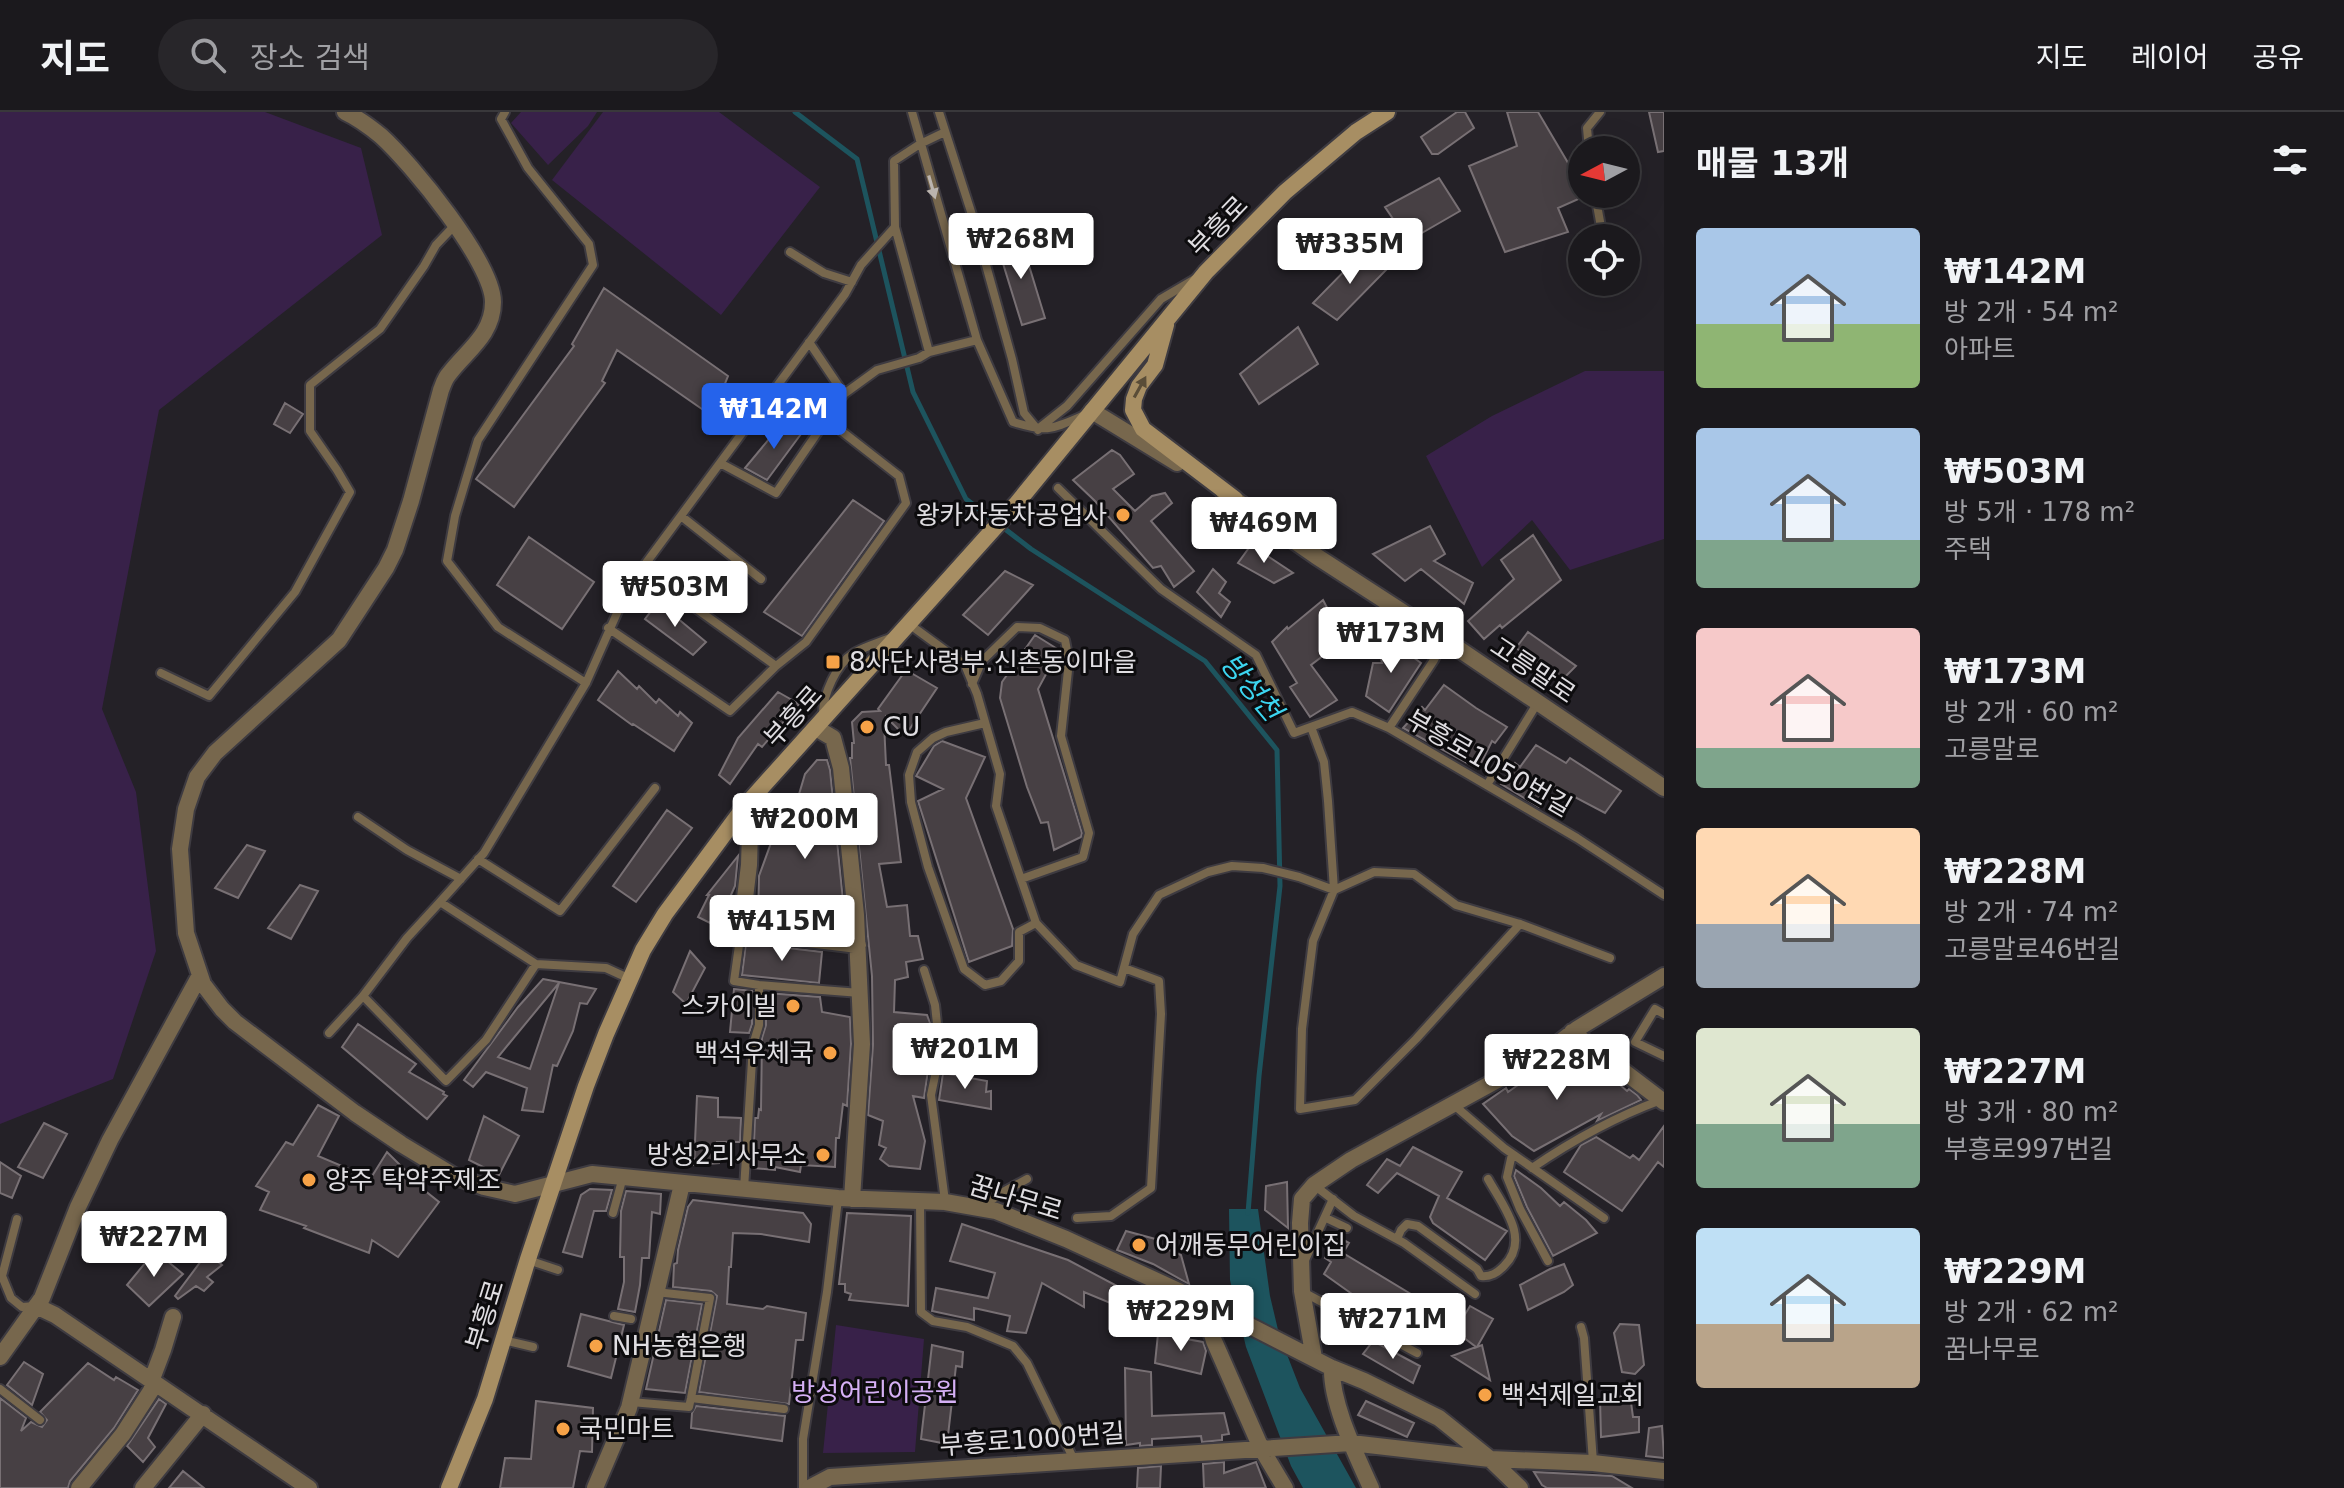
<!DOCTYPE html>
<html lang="ko">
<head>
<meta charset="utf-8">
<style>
	:root { --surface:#1b191d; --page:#28262a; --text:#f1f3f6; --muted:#a0a0a4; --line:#39383b; --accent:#2563eb }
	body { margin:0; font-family:"DejaVu Sans","Noto Sans KR",sans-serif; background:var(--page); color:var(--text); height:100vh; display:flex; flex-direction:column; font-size:30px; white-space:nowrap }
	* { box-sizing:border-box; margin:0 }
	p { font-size:26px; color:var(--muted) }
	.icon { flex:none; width:44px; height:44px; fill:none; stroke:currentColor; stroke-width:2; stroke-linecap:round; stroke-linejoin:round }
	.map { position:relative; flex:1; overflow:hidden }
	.drawer { display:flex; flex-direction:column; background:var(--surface); width:680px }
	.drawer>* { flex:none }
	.needle { width:52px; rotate:263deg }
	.controls { position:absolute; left:1568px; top:24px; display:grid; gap:16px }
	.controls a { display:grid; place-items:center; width:72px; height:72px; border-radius:50%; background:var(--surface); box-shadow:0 8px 32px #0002,0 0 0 2px var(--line); font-size:40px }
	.price { position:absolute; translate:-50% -68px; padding:0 18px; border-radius:8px; background:#fff; color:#222; font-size:26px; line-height:52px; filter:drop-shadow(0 2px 4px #0008) }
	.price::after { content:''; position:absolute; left:50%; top:48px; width:24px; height:18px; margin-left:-12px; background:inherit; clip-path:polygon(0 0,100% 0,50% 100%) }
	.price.selected { background:var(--accent); color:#fff }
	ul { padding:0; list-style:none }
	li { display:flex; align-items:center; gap:24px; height:200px; padding:0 32px }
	li span { display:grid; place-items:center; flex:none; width:224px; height:160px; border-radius:8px; color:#555 }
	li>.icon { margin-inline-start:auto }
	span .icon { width:96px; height:96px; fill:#fffc; stroke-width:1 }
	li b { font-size:34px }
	h2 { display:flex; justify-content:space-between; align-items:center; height:96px; padding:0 32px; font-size:34px }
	header { display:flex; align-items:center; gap:48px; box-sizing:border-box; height:112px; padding:0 40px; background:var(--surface); border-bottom:2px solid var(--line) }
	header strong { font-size:38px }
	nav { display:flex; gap:44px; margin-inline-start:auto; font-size:28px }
	.search { width:560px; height:72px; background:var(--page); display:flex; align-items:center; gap:20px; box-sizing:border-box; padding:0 28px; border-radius:44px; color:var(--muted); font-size:30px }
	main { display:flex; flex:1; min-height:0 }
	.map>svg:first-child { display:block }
</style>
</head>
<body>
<header>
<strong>지도</strong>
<div class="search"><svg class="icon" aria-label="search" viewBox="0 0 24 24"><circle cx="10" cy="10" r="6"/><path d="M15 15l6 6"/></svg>장소 검색</div>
<nav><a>지도</a><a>레이어</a><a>공유</a></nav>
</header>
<main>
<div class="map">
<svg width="1664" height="1376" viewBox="0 0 1664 1376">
	<rect width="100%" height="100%" fill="#242127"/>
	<!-- green -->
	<path fill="#382149" d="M0,0H265L361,36L382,123L159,298L102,597L136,680L156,839L113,967L0,1012Z
		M521,0H597L588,14L548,53L511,11Z
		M603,0H719L820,75L721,203L552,68Z
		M1585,259H1664V427L1570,458L1532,408L1482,455L1426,344L1492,304Z
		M836,1213L924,1227L915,1340L823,1341Z"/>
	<!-- water -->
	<path fill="#1d545e" d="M1229,1097H1258L1270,1184L1279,1222L1300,1276L1356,1376H1303L1291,1354L1246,1235L1230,1168Z"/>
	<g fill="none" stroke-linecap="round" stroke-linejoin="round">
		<!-- stream -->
		<path stroke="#1d545e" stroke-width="5" d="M795,0L857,47L913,280L966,387L1031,437L1205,549L1277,638L1280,774L1259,964L1248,1101"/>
	</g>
	<!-- building -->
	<path fill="#474044" stroke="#787074" stroke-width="2" fill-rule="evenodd" d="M1457,0H1465L1474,16L1438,42H1432L1421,25Z
		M1507,0H1538L1574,61L1583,85L1558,96L1568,120L1505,140L1469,54L1517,34Z
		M1649,0H1664V39L1658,40Z
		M1439,66L1460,99L1408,129L1385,95Z
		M1020,124L1045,206L1022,213L997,132Z
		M1363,140L1388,156L1337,208L1313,191Z
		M604,176L728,264L712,304L617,238L602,269L605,271L514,395L476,367L574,234L572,232Z
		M1298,215L1318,252L1259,292L1240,262Z
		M285,291L303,302L290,321L274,312Z
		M784,309L801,322L767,368L745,356Z
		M1112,338L1120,343L1134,362L1113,377L1135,399L1152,384L1165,381L1172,391L1151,409L1194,459L1174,475L1161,454L1153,456L1095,389L1073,368Z
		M853,388L884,409L802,524L764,500Z
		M1430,414L1445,442L1434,449L1473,471L1464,492L1421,457L1405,469L1373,442Z
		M1533,423L1561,468L1502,516L1500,513L1484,527L1468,509L1514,467L1501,448Z
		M529,425L594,470L562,517L497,473Z
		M1251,433L1293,461L1274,471L1238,451Z
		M1213,457L1226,470L1219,481L1230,490L1221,505L1197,480Z
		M1005,459L1033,473L988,523L963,503Z
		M1323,488L1344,528L1311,553L1337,588L1310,605L1290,575L1297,571L1272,530L1287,515L1288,517Z
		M658,490L706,530L693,543L645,507Z
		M1528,520L1576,554L1562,568L1516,536Z
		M1035,523L1059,538L1038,577L1082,721L1081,725L1054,738L1048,710L1041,711L1027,675L1000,586L1002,570Z
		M1387,526L1421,551L1389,600L1366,584L1373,551H1382L1379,536Z
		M906,558L937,576L905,624L886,605V611H884L886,653H889L901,750L879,752L887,795L907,793L910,824H918L923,847L906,850L908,865L895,868L894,900L927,903L930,911L928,928L932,931L924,986L913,984L925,1029L920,1057L889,1054L880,1047L886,1036L879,1033L883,1009L868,1003L873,933L872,864L850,646H852V631H854L852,610L862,600L880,599L878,597Z
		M618,559L637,577L639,574L656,591L659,587L678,604L680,600L692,611L674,639L633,612L632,613L598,588Z
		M1444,573L1476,596L1507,615L1495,631L1492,629L1478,657L1403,616L1422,595L1425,598Z
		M778,580L799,592L762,635L758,632L730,672L719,663L738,626Z
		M942,629L985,645L966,686L1013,817L1012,834L969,850L918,689L943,677L916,664L934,634Z
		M1536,633L1566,651L1570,646L1621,679L1605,701L1554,674L1539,695L1501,672L1515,651L1520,655Z
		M817,648H827L830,658L846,819L758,810L759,764L775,720L791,686L797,689L805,662Z
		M667,698L692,716L636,790L613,774Z
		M247,733L265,739L238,786L215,776Z
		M738,744L735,774L727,792L724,791L719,808L713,805L710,811L698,805L709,783H707Z
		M300,773L318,779L291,827L268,816Z
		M746,831L822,840L819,871L742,863Z
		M690,839L705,856L686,892L673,880Z
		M543,867L596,877L587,892L580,891L573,919L557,954L553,953L543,1000L522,998L527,976L486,960L473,975L464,968L518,895ZM559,871L530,957L498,945Z
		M734,877L752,879V912L749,921L730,920Z
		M766,881L820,885L822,900L850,905L851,932L847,994L843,992L839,1026H836L835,1055L801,1053L800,1060L775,1055V1058L753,1056L757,1031L754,1030L755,1006H758L759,997L761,998L762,926L766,913Z
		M358,912L416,952L409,960L444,980L443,982L447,984L427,1007L342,935Z
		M1568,938L1607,971L1613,967L1627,979L1629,977L1637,983L1641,988L1597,1009L1601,1002L1534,1039L1512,1024L1483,992L1506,976L1508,980Z
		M943,961L987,969L986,980L991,979V997L939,988Z
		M697,984L718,986V1005L741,1006L740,1030H717L719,1051L694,1053Z
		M318,993L339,1004L318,1044L361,1062L369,1069L387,1040L406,1059L404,1062L439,1090L398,1145L372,1128L369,1141L304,1116L306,1114L260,1098L269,1080L256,1074L286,1030L293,1033Z
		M484,1004L519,1024L499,1063L469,1048Z
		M44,1011L67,1022L43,1066L18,1055Z
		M1664,1014V1055L1658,1050L1622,1099L1564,1060L1581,1033L1596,1025L1630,1046L1633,1043L1639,1048Z
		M1413,1035L1462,1060L1447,1086L1507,1119L1485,1148L1433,1111L1430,1105L1439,1084L1397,1061L1378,1081L1367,1073L1387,1047L1400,1054Z
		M0,1050L21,1064L12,1086L0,1081Z
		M1516,1058L1541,1076L1560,1094L1564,1090L1586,1108L1597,1121L1553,1144L1527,1095L1514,1064Z
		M1287,1070L1288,1116L1265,1098L1266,1074Z
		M590,1077L612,1078L606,1099H594L582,1145L563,1140L581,1083Z
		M626,1079L661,1082L660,1102L652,1100L649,1146H642L640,1173L635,1200L618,1197L624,1170V1145H620L621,1099Z
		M693,1088L803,1101L811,1112L809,1130L761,1122L733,1121L731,1155H729L727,1192L763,1197L767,1194L806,1201L803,1228H796L789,1292L699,1280L717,1184L711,1179L673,1175L674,1152L677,1151L678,1138L688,1095Z
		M847,1101L911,1104L908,1194L849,1188L851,1182L845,1180V1172H839Z
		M962,1112L1068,1148L1149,1191L1134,1216L1110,1201L1113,1192L1084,1180V1195L1042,1171L1026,1221L1007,1219L1010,1204L974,1196V1208L932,1199L936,1176L988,1186L995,1161L950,1149Z
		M1126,1119L1159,1128L1157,1133L1181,1143L1189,1172L1153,1152L1117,1138Z
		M1338,1125L1349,1131L1343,1141L1434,1196L1416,1223L1359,1187L1324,1162L1331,1150L1325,1146Z
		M155,1139L183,1162L149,1194L127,1173Z
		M207,1141L222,1153L207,1165L213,1170L204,1179L196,1174L178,1187L175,1184Z
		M1564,1152L1573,1173L1564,1180L1528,1198L1520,1173L1550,1157Z
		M666,1188L702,1192L685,1281L646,1277Z
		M1470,1194L1493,1207L1477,1235L1482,1233L1490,1268L1452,1244L1476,1235L1455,1219Z
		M581,1202L624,1213L611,1266L568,1254Z
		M1620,1212L1639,1213L1644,1253L1635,1262L1622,1260L1614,1221Z
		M1158,1222L1203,1230L1206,1239L1201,1262L1155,1251Z
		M1373,1229L1420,1254L1413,1271L1363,1242Z
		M932,1233L963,1240L962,1255L956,1254L947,1332L921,1327Z
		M24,1250L43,1262L32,1293L7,1273Z
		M88,1251L114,1268L116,1265L138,1278L114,1316L70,1369L68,1376H0V1286L26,1306L21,1319L31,1310L42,1315L47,1308L40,1300Z
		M1125,1256L1151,1260L1152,1304L1224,1301L1229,1322L1222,1323V1328L1202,1330L1201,1324L1152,1327V1333L1140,1334V1331L1126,1333Z
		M1630,1283L1633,1305H1639V1320L1601,1325L1600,1287Z
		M159,1287L166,1292L148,1326L155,1335L143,1350L127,1334Z
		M536,1289L593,1296L592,1340L580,1339L573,1376H500L505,1346L531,1347Z
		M1366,1289L1414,1311L1407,1325L1358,1303Z
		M696,1294L785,1304L782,1329L691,1316L692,1301Z
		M1662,1314L1664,1346L1646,1344L1649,1316Z
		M1224,1350V1361L1256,1350L1266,1376H1204L1203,1352Z
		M1161,1354L1160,1376H1137L1138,1356Z
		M183,1359L204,1376H169Z
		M1534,1360L1612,1364L1632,1376H1547L1542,1373Z"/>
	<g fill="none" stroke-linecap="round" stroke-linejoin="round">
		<!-- service casing -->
		<g stroke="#3e3b41" stroke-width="12">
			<path id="service" d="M505,0L501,7L528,56L589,132L593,153L478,328L455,404L447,449L498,515L586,571
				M912,0L977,228L1013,310C1048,321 1052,317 1085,303
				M939,0L973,106L1012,247L1024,301L1038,318
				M1589,38L1587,16L1600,0
				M1595,82L1601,115
				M895,115L929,240
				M790,140L824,161L852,170
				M844,282L877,258L919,246L929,240L977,228
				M1038,317L1067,294L1161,187L1195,167
				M720,351L776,381L844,282L809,230
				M1058,376L1161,477L1256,543L1294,621L1352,600L1389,616L1577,726L1664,783
				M681,404L761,467
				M641,457L776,554
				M909,512L965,553L977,582L1000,662L996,694L1036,811L1076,853L1120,870L1133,822L1159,783L1208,760L1232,754L1263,756L1299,765L1334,778L1374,760L1414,762L1456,793L1520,812L1610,846
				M608,516L730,599L776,554L806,530L906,391L899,364L826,307
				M161,561L209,584L295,480L350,380L337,358L310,319V273L380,217L424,154L436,133L455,113
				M972,572L982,549L1017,515L1040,516L1065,528L1069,549L1061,624L1089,721L1083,745L1021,767
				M823,602C823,583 836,552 854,541C864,535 878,531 890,526
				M985,611L946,620L933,626L917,640L909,663L911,690L928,755L964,857L985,873L1001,869L1019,849V820L1036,811
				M1311,615L1324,650L1328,689L1334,778L1313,829L1302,917L1300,997L1355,988L1416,927L1520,812
				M1389,616L1434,548L1444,528
				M1487,673L1538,590
				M358,705L407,738L461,767
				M478,747L560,799L655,676
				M440,790L484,741L586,571L629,474L845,182L861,153L895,115L894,49L920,32L945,20
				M741,819L734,869L759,873L860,881
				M536,852L486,928L446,969L363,884L407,826L440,790L536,852L606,856L630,867
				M924,858L935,893L940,940L931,983L945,1089
				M1664,902L1655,897L1635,930L1664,944
				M329,921L363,884
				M1454,993L1504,1036L1604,1106
				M1512,1042L1507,1065L1520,1097L1548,1149
				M1532,1056C1573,1028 1615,1005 1661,988
				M1314,1073L1354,1104L1404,1131L1475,1182
				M744,1077L753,933L759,913V873
				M920,1090L921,1200L933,1209L967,1215L1013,1234L1027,1251L1074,1348
				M980,1096L1003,1080L1027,1067
				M613,1101L623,1065
				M1077,1106L1111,1104L1151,1076L1161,902L1159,869L1124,856
				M1326,1106L1347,1116
				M17,1107L2,1164L11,1186L22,1195L35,1194
				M1397,1127L1401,1118L1407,1112L1418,1114L1477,1157L1481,1164C1491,1165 1497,1161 1504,1154C1531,1127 1503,1094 1488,1067
				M528,1148L558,1158
				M1305,1148L1333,1087
				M1303,1180L1417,1241
				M614,1204L631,1207
				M1581,1215L1584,1226L1593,1350
				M503,1228L533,1235
				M0,1277L40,1308
				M691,1286L784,1297
				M631,1290L689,1295L691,1286L710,1186L656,1180
				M803,1376V1327L827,1180L838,1087"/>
		</g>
		<!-- minor casing -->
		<g stroke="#3e3b41" stroke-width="20">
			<path id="minor" d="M345,0C358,6 370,15 381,24C411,51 493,151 493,190C493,223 466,239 449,262C445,266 443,273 441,278L411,389L395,438L386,456L339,528L215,641L197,665L186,697L180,737L186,821L203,872L222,897L235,910L355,1001L401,1032L454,1064L484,1075L515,1082L592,1062L838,1086L945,1090L996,1099L1066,1127L1211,1194L1332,1256L1364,1269L1439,1306L1490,1347L1520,1376
				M816,616L833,626L841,656L856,803L862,932L852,1087
				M745,694L750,719L749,753L741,819L858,833
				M1572,920L1664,990
				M1202,1190L1214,1229L1261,1336L1285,1376
				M36,1194L55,1203L309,1376
				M0,1245L42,1186L78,1095L110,1028L200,863
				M1314,1246L1302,1179L1300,1111L1302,1087L1314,1073L1351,1048L1543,943L1577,917L1664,864
				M1332,1256C1331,1292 1356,1342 1371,1376
				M79,1376L123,1322L152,1277V1267L163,1238L173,1205
				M143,1376L203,1302
				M595,1376L629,1296L682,1072
				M809,1376L830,1365L1351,1331L1490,1347L1593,1351L1664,1359"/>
		</g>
		<!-- tertiary casing -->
		<g stroke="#3e3b41" stroke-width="20">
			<path id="tertiary" d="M1092,299L1177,351
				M1224,380L1316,444L1444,527L1664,676"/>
		</g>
		<!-- secondary casing -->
		<g stroke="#3e3b41" stroke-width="20">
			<path id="secondary" d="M1166,213L1155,253L1139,274L1134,287L1133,298L1143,317L1235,387
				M449,1376L485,1287L528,1147L586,974L606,922L643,838L665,802L745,694L1017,391L1206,160L1285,80L1356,20L1387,0"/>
		</g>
		<!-- service -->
		<use href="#service" stroke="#77674d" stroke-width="8"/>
		<!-- minor -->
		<use href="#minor" stroke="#77674d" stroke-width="16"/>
		<!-- tertiary -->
		<use href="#tertiary" stroke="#77674d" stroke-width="16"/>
		<!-- secondary -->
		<use href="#secondary" stroke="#a78e63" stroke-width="16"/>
	</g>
	<!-- one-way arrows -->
	<defs><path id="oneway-solid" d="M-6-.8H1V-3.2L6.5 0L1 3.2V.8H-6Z" transform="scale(2)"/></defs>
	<use fill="#bbb4ae" href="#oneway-solid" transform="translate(932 75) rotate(74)"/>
	<use fill="#5a4d38" href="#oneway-solid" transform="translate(1140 275) rotate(-61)"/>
	<!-- markers -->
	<g fill="#f6a247" stroke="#0d0c0e" stroke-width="3">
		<circle cx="1123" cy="403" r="8"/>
		<rect x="825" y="542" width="16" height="16" rx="4"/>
		<circle cx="867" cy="615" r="8"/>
		<circle cx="793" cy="894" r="8"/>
		<circle cx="830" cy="941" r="8"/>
		<circle cx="823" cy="1043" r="8"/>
		<circle cx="309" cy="1068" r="8"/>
		<circle cx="1139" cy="1133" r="8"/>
		<circle cx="596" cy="1234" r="8"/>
		<circle cx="1485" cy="1283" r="8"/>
		<circle cx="563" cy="1317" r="8"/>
	</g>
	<g text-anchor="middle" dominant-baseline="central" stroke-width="6" stroke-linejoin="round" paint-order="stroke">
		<!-- street labels -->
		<g font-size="26" fill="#e0dee2" stroke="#0d0c0e">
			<text transform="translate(1218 114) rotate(-46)">부흥로</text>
			<text transform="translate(1533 558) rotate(34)">고릉말로</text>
			<text transform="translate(793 604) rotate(-48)">부흥로</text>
			<text transform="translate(1489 651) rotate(30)">부흥로1050번길</text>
			<text transform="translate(1016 1086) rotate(17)">꿈나무로</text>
			<text transform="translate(485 1203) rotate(-73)">부흥로</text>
			<text transform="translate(1032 1327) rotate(-4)">부흥로1000번길</text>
		</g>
		<!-- poi labels -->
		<g font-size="26" fill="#e0dee2" stroke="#0d0c0e" text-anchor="start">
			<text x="1107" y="403" text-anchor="end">왕카자동차공업사</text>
			<text x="849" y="550">8사단사령부.신촌동이마을</text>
			<text x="883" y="615">CU</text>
			<text x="777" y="894" text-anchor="end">스카이빌</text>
			<text x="814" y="941" text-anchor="end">백석우체국</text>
			<text x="807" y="1043" text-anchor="end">방성2리사무소</text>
			<text x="325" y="1068">양주 탁약주제조</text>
			<text x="1155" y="1133">어깨동무어린이집</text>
			<text x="612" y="1234">NH농협은행</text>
			<text x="1501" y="1283">백석제일교회</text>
			<text x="579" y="1317">국민마트</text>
		</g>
		<!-- park labels -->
		<g font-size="26" fill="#d5b0f5" stroke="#0d0c0e">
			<text x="875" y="1280">방성어린이공원</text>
		</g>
		<!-- water labels -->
		<g font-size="28" font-style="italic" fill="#3cd5f0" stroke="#0d0c0e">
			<text transform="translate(1251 575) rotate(50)">방성천</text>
		</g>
	</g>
</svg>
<div class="controls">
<a><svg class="needle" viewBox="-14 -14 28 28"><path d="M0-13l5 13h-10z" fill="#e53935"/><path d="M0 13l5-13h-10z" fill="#a0a0a4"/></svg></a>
<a><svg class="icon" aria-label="locate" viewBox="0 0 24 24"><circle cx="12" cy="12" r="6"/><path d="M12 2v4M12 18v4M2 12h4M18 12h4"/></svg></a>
</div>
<b class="price" style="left:1021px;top:169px">₩268M</b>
<b class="price" style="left:1350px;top:174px">₩335M</b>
<b class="price selected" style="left:774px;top:339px">₩142M</b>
<b class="price" style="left:1264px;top:453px">₩469M</b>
<b class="price" style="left:675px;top:517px">₩503M</b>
<b class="price" style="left:1391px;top:563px">₩173M</b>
<b class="price" style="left:805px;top:749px">₩200M</b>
<b class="price" style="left:782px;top:851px">₩415M</b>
<b class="price" style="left:965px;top:979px">₩201M</b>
<b class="price" style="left:1557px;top:990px">₩228M</b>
<b class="price" style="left:154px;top:1167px">₩227M</b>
<b class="price" style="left:1181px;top:1241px">₩229M</b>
<b class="price" style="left:1393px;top:1249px">₩271M</b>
</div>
<section class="drawer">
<h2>매물 13개<svg class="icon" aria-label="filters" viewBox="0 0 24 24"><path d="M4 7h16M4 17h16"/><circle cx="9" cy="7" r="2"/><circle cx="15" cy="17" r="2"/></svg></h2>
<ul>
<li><span style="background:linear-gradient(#a9c7e8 60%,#8fb573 0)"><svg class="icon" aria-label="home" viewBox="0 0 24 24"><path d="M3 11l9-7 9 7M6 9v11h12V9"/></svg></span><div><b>₩142M</b><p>방 2개 · 54 m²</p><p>아파트</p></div></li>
<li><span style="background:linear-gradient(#a9c7e8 70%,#7fa58c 0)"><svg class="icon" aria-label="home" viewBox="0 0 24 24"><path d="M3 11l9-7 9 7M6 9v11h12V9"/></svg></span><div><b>₩503M</b><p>방 5개 · 178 m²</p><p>주택</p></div></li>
<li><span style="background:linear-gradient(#f6c9c9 75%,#7fa58c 0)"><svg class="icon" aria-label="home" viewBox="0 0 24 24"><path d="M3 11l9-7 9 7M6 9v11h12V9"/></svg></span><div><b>₩173M</b><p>방 2개 · 60 m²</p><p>고릉말로</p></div></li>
<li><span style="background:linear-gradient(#ffd9b3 60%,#9aa5b1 0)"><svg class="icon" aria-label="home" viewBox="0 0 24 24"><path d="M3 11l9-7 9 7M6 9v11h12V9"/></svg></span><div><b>₩228M</b><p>방 2개 · 74 m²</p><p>고릉말로46번길</p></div></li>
<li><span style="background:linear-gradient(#dfe7d0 60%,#7fa58c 0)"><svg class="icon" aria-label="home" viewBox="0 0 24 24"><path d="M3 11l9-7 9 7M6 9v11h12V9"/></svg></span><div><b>₩227M</b><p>방 3개 · 80 m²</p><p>부흥로997번길</p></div></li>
<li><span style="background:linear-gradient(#bfe0f5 60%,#b9a48a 0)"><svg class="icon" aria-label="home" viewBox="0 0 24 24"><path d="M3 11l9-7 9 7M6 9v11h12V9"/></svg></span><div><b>₩229M</b><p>방 2개 · 62 m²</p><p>꿈나무로</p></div></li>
</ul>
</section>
</main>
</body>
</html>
